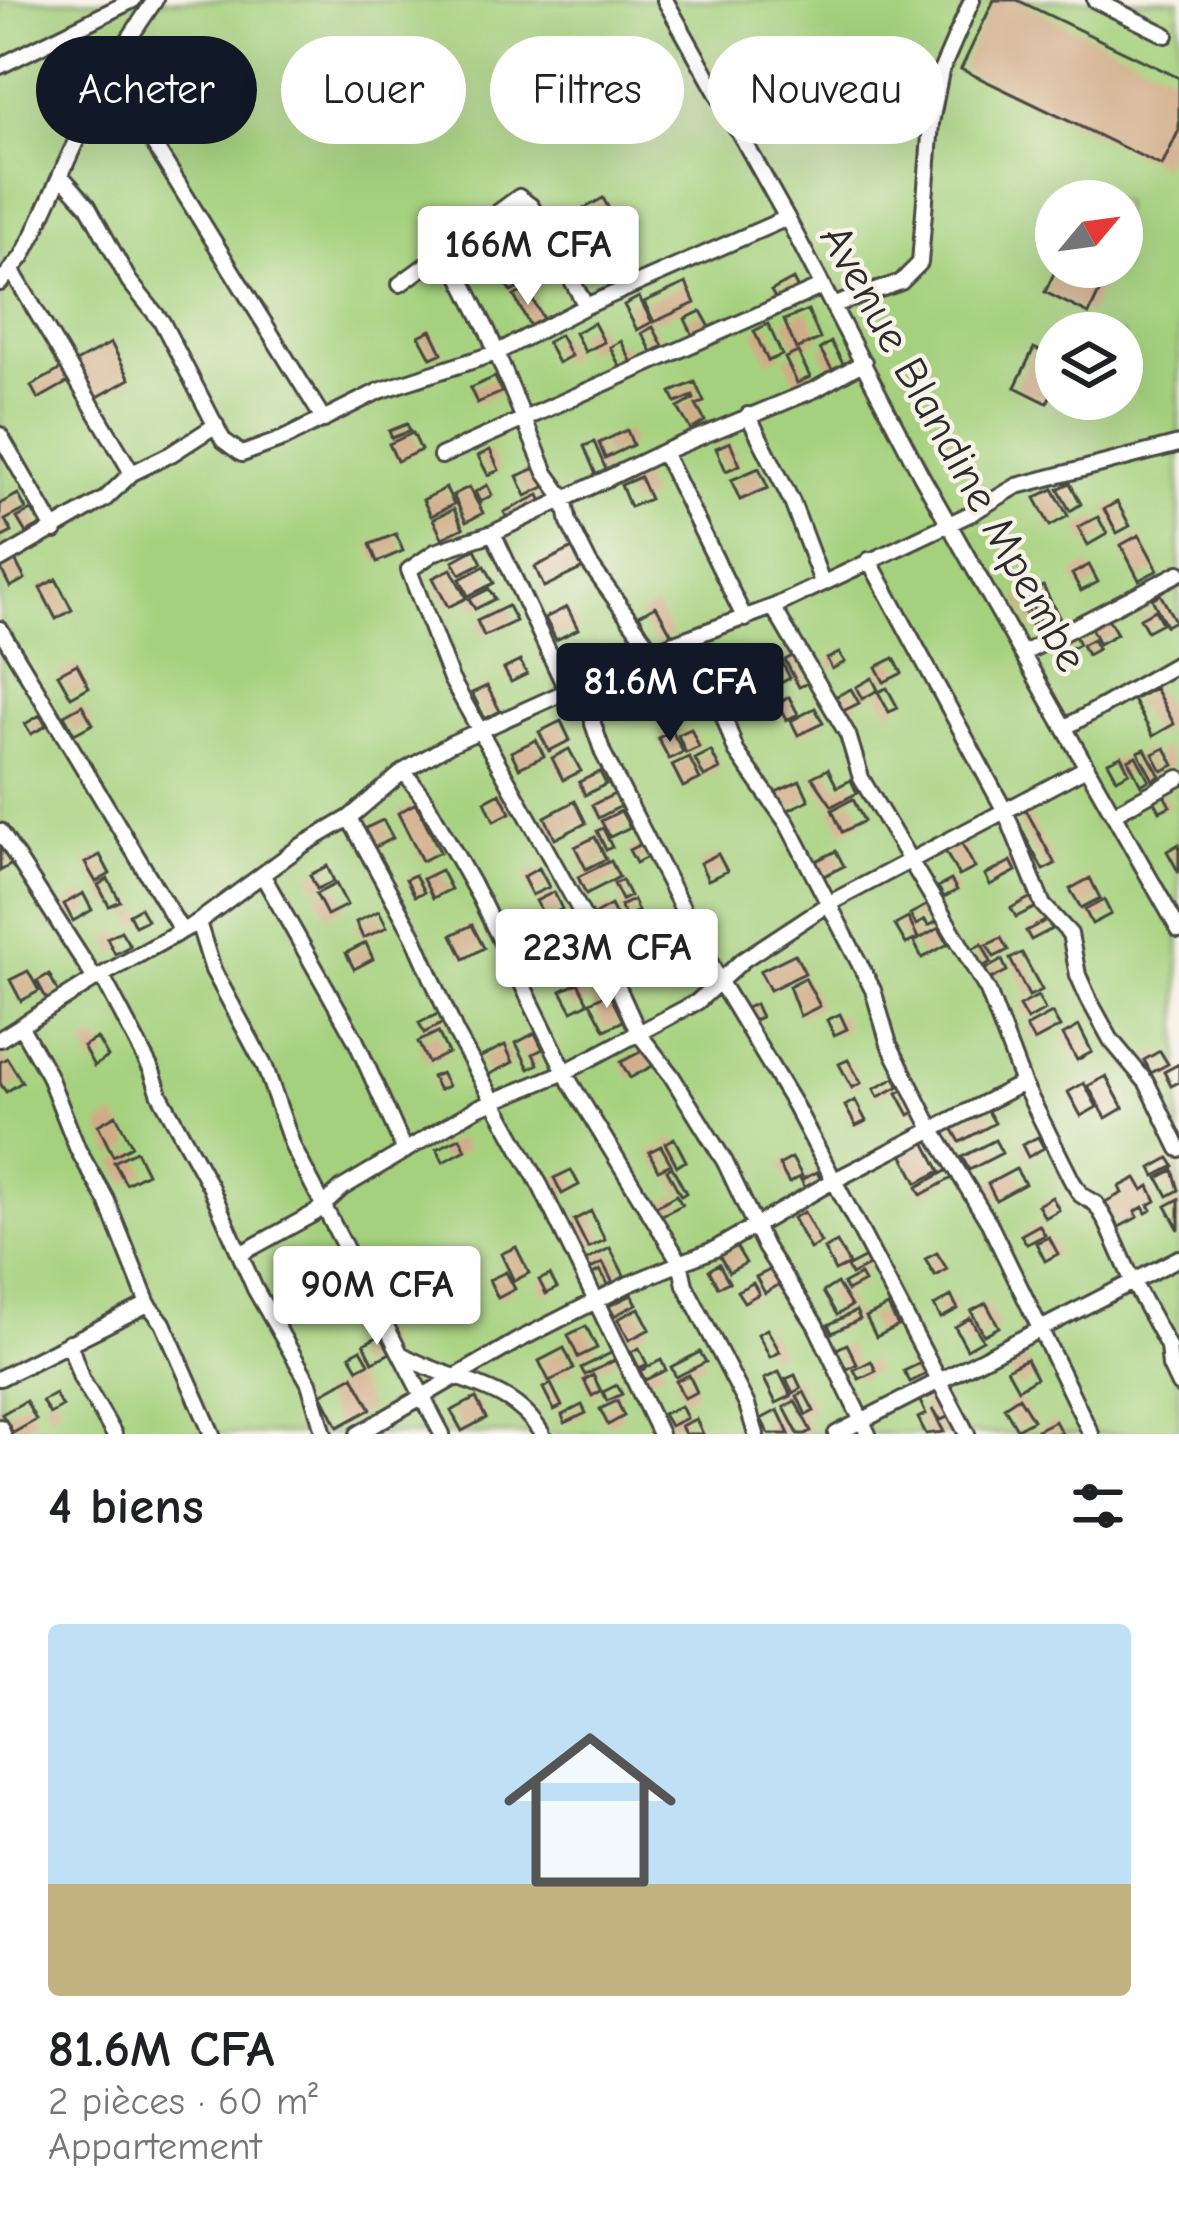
<!DOCTYPE html>
<html lang="fr">
<meta charset="utf-8">
<style>
body{margin:0;font-family:"Comic Neue",sans-serif;background:#f6f6f6;color:#202124;height:100vh;display:flex;flex-direction:column;font-size:45px;white-space:nowrap}
*{box-sizing:border-box;margin:0}
p{font-size:39px;color:#757577}
.icon{flex:none;width:66px;height:66px;fill:none;stroke:currentColor;stroke-width:2;stroke-linecap:round;stroke-linejoin:round}
.map{position:relative;height:1434px;overflow:hidden}
.sheet{display:flex;flex-direction:column;background:#fff;flex:1}
.sheet>*{flex:none}
.top-card{position:absolute;left:36px;top:36px;width:1107px;height:108px;display:flex;gap:24px}
.needle{width:78px;rotate:61deg}
.buttons{position:absolute;left:1035px;top:180px;display:grid;gap:24px}
.buttons a{display:grid;place-items:center;width:108px;height:108px;border-radius:50%;background:#fff;box-shadow:0 12px 48px #0002;font-size:60px}
.price{position:absolute;translate:-50% -102px;padding:0 27px;border-radius:12px;background:#fff;color:#222;font-size:39px;line-height:78px;filter:drop-shadow(0 3px 6px #0008)}
.price::after{content:'';position:absolute;left:50%;top:72px;width:36px;height:27px;margin-left:-18px;background:inherit;clip-path:polygon(0 0,100% 0,50% 100%)}
.price.selected{background:#111827;color:#fff}
ul{padding:0;list-style:none}
li{display:grid;align-content:center;gap:24px;height:636px;padding:0 48px}
li span{display:grid;place-items:center;height:372px;border-radius:12px;color:#555}
li>.icon{margin-inline-start:auto}
span .icon{width:216px;height:216px;fill:#fffc;stroke-width:1}
li b{font-size:51px}
h2{display:flex;justify-content:space-between;align-items:center;height:144px;padding:0 48px;font-size:51px}
.pill{padding:0 42px;border-radius:54px;background:#fff;box-shadow:0 12px 48px #0002;font-size:42px;line-height:108px}
.pill.selected{background:#111827;color:#fff}
.map>svg:first-child{display:block}
</style>
<div class="map">
<svg width="1179" height="1434" viewBox="0 0 1179 1434">
<rect width="100%" height="100%" fill="#f7f3e8"/>
<filter id="ink" filterUnits="userSpaceOnUse"><feTurbulence type="fractalNoise" baseFrequency=".00833" numOctaves="2"/><feDisplacementMap in="SourceGraphic" scale="24" xChannelSelector="R" yChannelSelector="G"/><feConvolveMatrix kernelMatrix="1 2 1 2 8 2 1 2 1" color-interpolation-filters="sRGB"/></filter>
<filter id="wash" filterUnits="userSpaceOnUse"><feTurbulence type="fractalNoise" baseFrequency=".004" numOctaves="4" result="noise"/><feDisplacementMap in="SourceGraphic" scale="48" xChannelSelector="R" yChannelSelector="G"/><feGaussianBlur stdDeviation="2.7" result="paint"/><feColorMatrix in="noise" values="0 0 0 0 0 0 0 0 0 0 0 0 0 0 0 0 0 1.4 0 .05"/><feComposite in="paint" operator="in"/></filter>
<g filter="url(#wash)">
<rect width="100%" height="100%" fill="#eae3c3"/>
<!-- grass -->
<path fill="#a5d17e" stroke="#687e54" stroke-width="3" fill-rule="evenodd" d="M0,0H1179V1434H0ZM1056,201H1122V267H1056ZM1056,333H1122V399H1056Z"/>
<g id="blocks">
<!-- building -->
<path fill="#d0ab87" d="M994,0H1017L1179,78V130L1162,166L961,69Z
M603,198L615,220L595,231L583,209Z
M522,222L538,252L517,264L501,234Z
M549,251L554,261L540,269L535,259Z
M511,266L522,286L511,292L499,272Z
M1057,267H1074L1104,282L1089,314L1045,292Z
M793,279L798,289L777,301L771,291Z
M686,283L695,303L654,322L644,302Z
M527,289L543,319L530,326L514,296Z
M639,297L652,322L637,330L624,305Z
M808,310L820,339L796,349L784,320Z
M701,311L712,331L695,340L685,319Z
M594,323L604,342L585,352L575,333Z
M768,324L782,355L768,361L754,331Z
M653,327L663,346L652,352L642,333Z
M431,330L442,353L431,358L419,336Z
M560,335L571,356L558,363L547,342Z
M621,341L632,363L621,369L610,347Z
M831,342L845,367L834,373L820,349Z
M111,343L130,379L94,399L74,363Z
M1034,348L1056,359V384L1047,403L1015,387Z
M798,352L810,377L797,383L785,358Z
M63,368L70,381L38,399L31,386Z
M495,377L502,392L477,403L470,388Z
M695,382L704,402L696,405L705,421L691,430L678,408L694,399L693,396L676,403L671,392Z
M407,424L410,431L392,438L389,431Z
M627,430L633,445L605,458L599,443Z
M413,433L421,450L397,461L389,444Z
M594,442L607,472L597,477L584,446Z
M730,442L740,465L726,471L716,448Z
M490,450L499,470L488,475L478,456Z
M538,467L546,486L526,496L517,476Z
M759,468L768,488L740,500L731,480Z
M640,477L650,499L630,507L621,485Z
M1070,483L1081,504L1070,511L1058,489Z
M487,485L492,495L480,502L475,492Z
M469,487L483,513L466,522L453,495Z
M446,488L454,504L431,516L423,500Z
M1053,489L1068,516L1050,526L1035,498Z
M18,494L26,509L5,520L12,532L0,538V504Z
M539,495L544,506L509,523L504,512Z
M1117,502L1130,526L1117,533L1104,509Z
M454,509L463,528L442,538L433,519Z
M32,510L41,525L26,533L17,518Z
M1098,517L1107,534L1088,545L1078,527Z
M396,534L403,551L377,562L370,544Z
M1139,535L1158,570L1139,580L1121,545Z
M573,548L583,568L544,587L535,567Z
M475,549L482,563L460,574L453,561Z
M15,560L25,579L10,587L0,567Z
M1089,565L1098,582L1081,591L1072,574Z
M485,566L494,583L468,596L460,579Z
M451,569L466,598L448,607L433,578Z
M56,579L72,610L56,619L40,588Z
M1043,586L1059,617L1042,626L1026,595Z
M489,589L495,599L475,609L469,599Z
M1160,594L1175,621L1166,626L1152,599Z
M1021,596L1039,631L1036,634L1017,598Z
M508,606L516,621L484,636L477,621Z
M656,606L672,635L655,644L639,615Z
M567,607L578,629L556,640L545,618Z
M1155,610L1162,623L1147,631L1140,618Z
M1106,615L1117,634L1099,644L1089,624Z
M1073,632L1079,644L1056,656L1050,644Z
M1093,639L1098,649L1087,655L1082,645Z
M839,653L845,662L832,669L827,659Z
M778,654L790,678L769,689L757,665Z
M794,655L808,683L799,687L785,660Z
M894,658L902,673L884,682L876,667Z
M520,661L527,674L511,682L504,669Z
M77,664L89,687L71,697L58,674Z
M872,678L878,690L862,699L856,687Z
M650,685L659,702L631,716L622,699Z
M487,686L500,711L485,719L472,693Z
M887,688L898,708L889,712L878,692Z
M1155,688L1174,724L1153,736L1133,700Z
M851,689L859,703L843,711L835,697Z
M789,697L798,714L786,720L777,703Z
M82,705L93,724L74,734L64,715Z
M815,708L823,723L798,735L791,721Z
M40,715L46,726L31,734L25,724Z
M561,721L570,740L549,751L539,732Z
M691,729L699,747L686,753L678,735Z
M672,731L683,752L669,759L658,738Z
M536,740L544,756L519,768L511,752Z
M1165,748L1174,765L1162,771L1153,754Z
M569,749L581,771L563,780L552,758Z
M1145,749L1160,776L1153,780L1138,752Z
M711,751L720,769L704,777L695,759Z
M1121,756L1129,772L1117,779L1108,762Z
M1136,756L1149,780L1141,785L1128,760Z
M689,757L700,779L683,787L672,765Z
M828,769L837,787L851,780L857,793L832,806L812,777Z
M600,772L606,784L585,795L579,782Z
M800,781L809,800L786,811L776,792Z
M500,793L510,813L494,821L485,801Z
M615,794L621,806L598,818L592,805Z
M1164,795L1170,806L1160,811L1154,800Z
M853,799L864,821L842,832L832,810Z
M575,801L586,823L555,839L545,817Z
M416,803L440,852L422,861L398,813Z
M1026,810L1055,864L1043,870L1014,816Z
M621,811L630,827L610,837L601,821Z
M383,820L393,838L373,848L364,829Z
M603,828L612,847L606,850L597,831Z
M595,837L606,859L586,869L575,847Z
M0,842L12,864L0,871Z
M961,842L975,868L959,876L945,851Z
M641,844L647,857L636,863L629,850Z
M1179,844V873L1167,851Z
M836,851L844,866L822,877L814,862Z
M718,854L727,871L708,880L700,863Z
M100,855L110,874L96,882L85,863Z
M611,861L619,877L586,894L578,877Z
M1011,861L1016,871L990,885L985,875Z
M327,866L334,881L317,889L310,875Z
M539,868L549,887L532,895L523,877Z
M441,870L451,889L433,898L423,879Z
M415,875L424,892L415,896L406,879Z
M1090,878L1100,898L1081,908L1070,889Z
M108,879L120,901L109,906L98,885Z
M622,880L630,896L622,900L614,884Z
M951,880L957,890L944,897L938,887Z
M336,884L347,905L327,915L316,894Z
M554,892L562,909L545,918L536,901Z
M83,893L92,910L73,921L64,904Z
M1035,895L1040,905L1016,917L1011,908Z
M633,900L638,911L626,917L620,906Z
M1104,900L1111,914L1092,924L1085,910Z
M929,904L938,921L928,926L925,920L916,925L910,914Z
M611,905L621,926L605,934L595,914Z
M140,908L147,920L135,926L129,914Z
M379,911L387,927L363,938L356,922Z
M908,918L918,938L906,944L895,925Z
M1047,920L1052,929L1031,940L1026,931Z
M641,922L646,931L611,949L606,939Z
M667,922L677,941L669,944L660,926Z
M570,924L577,938L570,942L575,951L565,956L553,933Z
M472,925L484,948L464,959L452,935Z
M657,926L667,947L661,950L651,929Z
M939,928L948,944L922,958L914,942Z
M121,931L130,946L115,954L107,938Z
M548,932L561,958L547,965L535,939Z
M1001,938L1008,950L994,957L987,945Z
M366,943L373,959L354,969L346,953Z
M982,944L991,962L982,967L972,949Z
M595,945L600,956L580,966L575,955Z
M657,952L664,965L639,977L633,964Z
M1022,953L1042,990L1029,996L1010,959Z
M795,954L805,973L770,990L760,971Z
M1002,960L1007,971L989,980L984,970Z
M28,971L39,991L21,1001L10,980Z
M49,974L61,997L49,1004L37,981Z
M805,978L820,1006L800,1016L789,986Z
M578,983L588,1003L572,1011L561,991Z
M609,993L623,1021L605,1030L590,1002Z
M1038,996L1045,1010L1027,1020L1019,1006Z
M755,1004L761,1017L750,1022L744,1009Z
M442,1012L447,1021L424,1033L419,1023Z
M1052,1013L1060,1027L1034,1041L1026,1027Z
M840,1014L847,1029L834,1035L827,1020Z
M1079,1026L1092,1052L1077,1060L1063,1035Z
M438,1032L448,1053L428,1063L418,1042Z
M535,1033L543,1049L533,1054L538,1064L529,1069L516,1043Z
M97,1038L108,1057L94,1066L83,1046Z
M505,1045L513,1062L488,1075L479,1058Z
M646,1049L654,1065L630,1078L621,1062Z
M1160,1051L1168,1064L1151,1073L1144,1060Z
M7,1058L22,1082L6,1092L0,1083V1062Z
M848,1060L861,1083L852,1088L839,1064Z
M1179,1064V1082L1171,1086L1164,1072Z
M441,1073L448,1086L439,1090L432,1077Z
M1106,1076L1123,1108L1106,1118L1088,1086Z
M895,1078L899,1086L878,1097L874,1089Z
M1084,1083L1097,1107L1081,1116L1068,1092Z
M905,1089L916,1111L909,1115L897,1093Z
M855,1100L866,1121L856,1126L845,1106Z
M986,1108L995,1123L960,1142L951,1126Z
M116,1115L132,1146L113,1156L98,1125Z
M1038,1137L1044,1148L1028,1157L1022,1145Z
M460,1138L466,1150L443,1162L437,1149Z
M674,1138L686,1161L677,1166L665,1143Z
M995,1140L1002,1153L969,1170L962,1157Z
M925,1142L940,1171L917,1183L902,1154Z
M661,1146L671,1164L658,1170L649,1152Z
M136,1151L147,1173L126,1184L114,1162Z
M792,1158L802,1176L789,1183L779,1165Z
M1169,1158L1174,1166L1155,1176L1151,1168Z
M672,1167L686,1193L681,1196L667,1170Z
M1016,1169L1025,1184L996,1200L988,1184Z
M571,1170L579,1185L562,1194L554,1178Z
M948,1170L952,1178L921,1195L917,1187Z
M1173,1170L1179,1190L1168,1196L1158,1178Z
M817,1172L821,1180L805,1188L801,1180Z
M1136,1178L1143,1190L1149,1186L1156,1201L1149,1205L1152,1210L1146,1213L1143,1207L1135,1212L1138,1217L1119,1227L1105,1202L1122,1193L1119,1187Z
M676,1195L682,1205L658,1217L653,1208Z
M1052,1197L1059,1210L1045,1218L1038,1205Z
M1179,1199V1230L1166,1206Z
M591,1211L605,1240L588,1248L574,1220Z
M804,1212L821,1243L810,1249L793,1218Z
M1039,1225L1045,1235L1027,1244L1021,1235Z
M1049,1237L1058,1254L1045,1261L1036,1243Z
M837,1242L849,1264L835,1271L824,1249Z
M736,1246L746,1263L729,1272L719,1255Z
M516,1247L529,1273L514,1281L501,1254Z
M610,1248L625,1277L613,1283L603,1263L586,1271L581,1263Z
M937,1253L947,1269L935,1276L925,1259Z
M866,1257L870,1265L851,1275L847,1267Z
M719,1264L729,1282L718,1287L709,1270Z
M772,1269L780,1284L765,1293L756,1277Z
M600,1270L609,1286L599,1291L591,1275Z
M506,1272L515,1289L498,1298L489,1280Z
M550,1275L557,1288L546,1294L539,1280Z
M860,1275L864,1282L847,1291L843,1284Z
M753,1283L759,1294L744,1302L737,1291Z
M837,1283L851,1306L837,1315L823,1292Z
M632,1295L637,1304L614,1316L609,1306Z
M951,1296L958,1309L941,1318L934,1306Z
M986,1303L999,1327L984,1335L971,1311Z
M888,1306L898,1326L876,1337L866,1317Z
M639,1308L650,1329L629,1340L618,1319Z
M856,1311L860,1319L832,1333L828,1325Z
M970,1318L983,1340L967,1349L955,1327Z
M586,1326L597,1348L578,1357L568,1335Z
M767,1329L780,1352L770,1357L758,1334Z
M381,1335L390,1353L373,1362L364,1344Z
M847,1344L857,1364L845,1370L835,1350Z
M564,1348L574,1369L549,1381L539,1361Z
M639,1348L647,1364L639,1368L631,1352Z
M361,1349L369,1363L358,1369L350,1355Z
M613,1352L617,1359L585,1375L581,1368Z
M700,1352L706,1362L676,1377L671,1367Z
M1026,1359L1036,1378L1018,1389L1007,1369Z
M661,1360L666,1370L645,1380L640,1371Z
M871,1361L876,1371L859,1379L854,1370Z
M921,1363L926,1374L910,1382L904,1371Z
M779,1372L791,1396L776,1403L764,1379Z
M593,1375L601,1391L592,1396L584,1380Z
M689,1375L697,1392L684,1398L676,1381Z
M795,1375L801,1388L793,1393L786,1379Z
M353,1376L371,1409L338,1427L321,1394Z
M551,1384L562,1406L554,1410L543,1388Z
M617,1385L622,1394L607,1401L603,1392Z
M804,1392L814,1411L806,1415L797,1396Z
M939,1392L951,1415L941,1420L932,1409L944,1432L926,1434L918,1418L926,1414L920,1401Z
M55,1394L62,1407L50,1414L42,1401Z
M1019,1397L1033,1420L1017,1429L1004,1407Z
M476,1398L486,1418L462,1431L451,1411Z
M26,1401L36,1420L13,1433L2,1414Z
M617,1401L624,1416L608,1425L600,1409Z
M795,1401L811,1431L805,1434H798L784,1407Z
M582,1405L586,1413L565,1423L562,1415Z
M681,1406L687,1418L670,1426L663,1414Z
M778,1410L789,1434H769L761,1419Z
M696,1419L703,1434H685L681,1426Z
M1055,1421L1062,1434H1039L1037,1430Z"/>
</g>
</g>
<g filter="url(#ink)">
<use href="#blocks" fill-opacity="0" stroke="#484742" stroke-width="3"/>
<g fill="none" stroke-linecap="round" stroke-linejoin="round">
<defs>
<path id="minor" d="M665,0L787,218L921,475L1179,930
M1095,0L1166,35
M0,66L133,0
M108,70L324,420
M62,177L88,206L129,281L162,322L223,440L242,454L283,439L379,391L496,353L586,306L787,218
M447,250L488,332L546,473L564,498L569,523L589,563L654,653
M12,271L132,473
M0,283L22,257L35,232L108,70L155,0
M400,284L519,197L531,206L586,306
M834,305L901,282L920,263L931,123L941,71L972,0
M864,362L816,389L663,452L493,533L435,552L409,570L451,679L595,937L639,1034L671,1075L725,1162L765,1247L815,1324L868,1434
M748,415L792,502L822,582
M0,435L55,531
M663,452L745,619
M441,456L823,286
M493,533L566,689
M0,560L105,499L132,473L171,454L216,425
M869,560L1006,813L1043,905L1070,934L1078,975L1089,1000L1111,1040L1147,1083L1179,1149
M773,607L848,735L861,778L988,991L1023,1083
M0,629L181,930
M684,640L720,706L736,751L787,823L873,990L889,1044L932,1129L989,1223L1091,1434
M1024,653L1179,573
M591,678L593,724L603,753L720,982L795,1106L967,1434
M1066,727L1179,663
M404,771L425,800L479,896L571,1084L680,1262L685,1285L747,1405L756,1434
M1113,814L1179,778
M349,818L413,935L456,1033L541,1187L660,1434
M0,831L95,979
M263,876L355,1039L405,1151
M198,922L213,970L265,1067L293,1147L442,1434
M102,976L152,1071L160,1095L210,1186L255,1289L309,1383L324,1434
M21,1027L48,1074L78,1150L107,1201L148,1304L163,1323L212,1434
M0,1039L95,979L198,922L301,846L349,818L404,771L450,744L669,645L773,607L970,514L1017,486L1179,444
M240,1254L315,1213L342,1188L477,1108L565,1072L697,1002L743,960L828,904L1086,768
M69,1342L81,1378L114,1434
M401,1354C449,1383 511,1381 542,1434
M0,1378L148,1304
M0,1427L3,1434
M358,1434L517,1341L629,1284L715,1249L833,1181L1023,1083L1072,1181L1081,1195L1096,1204L1106,1221L1133,1282L1168,1346L1170,1366L1179,1385
M836,1434L1179,1258"/>
</defs>
<!-- minor casing -->
<use href="#minor" stroke="#484742" stroke-width="20"/>
<!-- minor -->
<use href="#minor" stroke="#fff" stroke-width="14"/>
</g>
</g>
<g text-anchor="middle" dominant-baseline="central" stroke-width="9" stroke-linejoin="round" paint-order="stroke">
<!-- street labels -->
<g font-size="45" fill="#2b2b2b" stroke="#f7f3e8">
<text transform="translate(954 448) rotate(61)">Avenue Blandine Mpembe</text>
</g>
</g>
</svg>
<div class="buttons">
<a><svg class="needle" viewBox="-14 -14 28 28"><path d="M0-13l5 13h-10z" fill="#e53935"/><path d="M0 13l5-13h-10z" fill="#757577"/></svg></a>
<a><svg class="icon" aria-label="layers" viewBox="0 0 24 24"><path d="M12 4l9 5-9 5-9-5zM3 14l9 5 9-5"/></svg></a>
</div>
<b class="price" style="left:528px;top:308px">166M CFA</b>
<b class="price selected" style="left:670px;top:745px">81.6M CFA</b>
<b class="price" style="left:607px;top:1011px">223M CFA</b>
<b class="price" style="left:377px;top:1348px">90M CFA</b>
<div class="top-card">
<a class="pill selected">Acheter</a>
<a class="pill">Louer</a>
<a class="pill">Filtres</a>
<a class="pill">Nouveau</a>
</div>
</div>
<section class="sheet">
<h2>4 biens<svg class="icon" aria-label="filters" viewBox="0 0 24 24"><path d="M4 7h16M4 17h16"/><circle cx="9" cy="7" r="2"/><circle cx="15" cy="17" r="2"/></svg></h2>
<ul>
<li><span style="background:linear-gradient(#bfe0f5 70%,#c2b280 0)"><svg class="icon" aria-label="home" viewBox="0 0 24 24"><path d="M3 11l9-7 9 7M6 9v11h12V9"/></svg></span><div><b>81.6M CFA</b><p>2 pièces · 60 m²</p><p>Appartement</p></div></li>
</ul>
</section>
